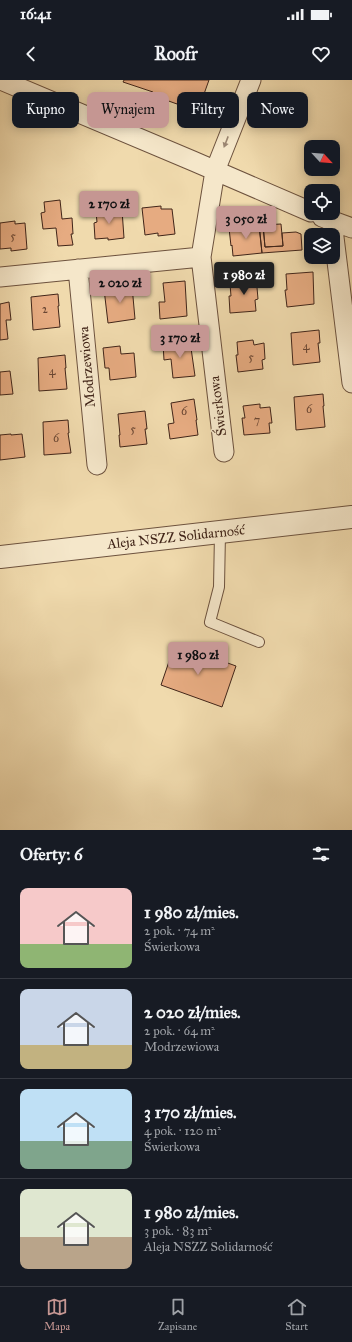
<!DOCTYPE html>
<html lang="pl">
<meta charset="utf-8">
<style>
body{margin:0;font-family:"IM FELL Great Primer",serif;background:#20242c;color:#f1f3f6;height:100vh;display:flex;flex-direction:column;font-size:15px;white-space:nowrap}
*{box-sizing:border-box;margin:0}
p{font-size:13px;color:#9ea1a6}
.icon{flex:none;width:22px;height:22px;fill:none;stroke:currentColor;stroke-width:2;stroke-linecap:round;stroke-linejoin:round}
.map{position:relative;height:750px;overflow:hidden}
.drawer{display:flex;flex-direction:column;background:#171b24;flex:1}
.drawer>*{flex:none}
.top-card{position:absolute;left:12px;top:12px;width:328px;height:36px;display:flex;gap:8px}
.needle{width:26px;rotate:116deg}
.tools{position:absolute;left:304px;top:60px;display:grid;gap:8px}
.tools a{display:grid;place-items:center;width:36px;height:36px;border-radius:8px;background:#171b24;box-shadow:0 2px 10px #0003;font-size:20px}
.price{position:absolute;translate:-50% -34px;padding:0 9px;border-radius:4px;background:#c59692;color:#111;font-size:13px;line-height:26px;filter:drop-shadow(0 1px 2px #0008)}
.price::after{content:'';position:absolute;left:50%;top:24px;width:12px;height:9px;margin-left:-6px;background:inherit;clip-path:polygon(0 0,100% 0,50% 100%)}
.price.on{background:#222;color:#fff}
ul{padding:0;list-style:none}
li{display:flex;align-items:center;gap:12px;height:100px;padding:0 20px}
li+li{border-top:1px solid #363941}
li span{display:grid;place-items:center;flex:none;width:112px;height:80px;border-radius:8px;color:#555}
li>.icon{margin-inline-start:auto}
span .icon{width:48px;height:48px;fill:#fffc;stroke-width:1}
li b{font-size:17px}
h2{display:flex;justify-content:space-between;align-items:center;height:48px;padding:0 20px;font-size:17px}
.chip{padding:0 14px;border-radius:8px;background:#171b24;box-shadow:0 2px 10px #0003;font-size:14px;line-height:36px}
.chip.on{background:#c59692;color:#111}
.status{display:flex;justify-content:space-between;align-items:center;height:28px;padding:0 20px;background:#171b24;direction:ltr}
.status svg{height:11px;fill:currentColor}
header{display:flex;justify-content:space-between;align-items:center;height:52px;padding:0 20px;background:#171b24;font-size:18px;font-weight:800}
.menu{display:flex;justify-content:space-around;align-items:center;height:56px;border-top:1px solid #363941;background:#171b24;font-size:11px;color:#9ea1a6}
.menu a{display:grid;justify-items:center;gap:2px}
.menu .on{color:#c59692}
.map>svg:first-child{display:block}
</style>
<div class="status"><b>16:41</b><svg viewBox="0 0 49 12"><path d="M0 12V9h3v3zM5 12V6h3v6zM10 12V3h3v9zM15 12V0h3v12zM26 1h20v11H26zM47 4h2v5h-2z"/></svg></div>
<header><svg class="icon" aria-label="back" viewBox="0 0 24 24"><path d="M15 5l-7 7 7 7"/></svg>Roofr<svg class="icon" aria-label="heart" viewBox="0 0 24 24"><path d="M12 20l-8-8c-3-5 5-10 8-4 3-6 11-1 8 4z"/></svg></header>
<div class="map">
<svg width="352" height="750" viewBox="0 0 352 750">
<rect width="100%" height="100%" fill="#f0daad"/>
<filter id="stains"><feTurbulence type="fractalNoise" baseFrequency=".005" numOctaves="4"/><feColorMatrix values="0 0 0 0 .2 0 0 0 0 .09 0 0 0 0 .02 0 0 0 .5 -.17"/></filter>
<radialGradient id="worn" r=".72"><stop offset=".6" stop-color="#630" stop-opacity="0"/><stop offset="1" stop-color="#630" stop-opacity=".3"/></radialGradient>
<!-- building -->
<path fill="#e6ab81" stroke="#412519" d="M124,0H209L199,28L178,21L177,24L152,15L153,12L123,2Z
M60,120L62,139L72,138L73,154H71L73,165L58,166L56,148L43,149L41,133L45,132L44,122Z
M161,126V129H172L175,154L158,156V153L145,155L142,128Z
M122,130L124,158L108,160V158L95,159L94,143L97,142L96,132Z
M15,141V144L25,143L27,169L11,171V168L0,169V143Z
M259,143L262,173L233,176L232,165L231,166L229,148L241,147V145Z
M281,144L283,166L265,167L263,145Z
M263,145L265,167L283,166L282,153L296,152L301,154L302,170L262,173L259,146Z
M313,192L314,224L287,227L285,210H287L286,194Z
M256,196L258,219L255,220L256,231L230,233L229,216H231L230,204L245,202L244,198Z
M185,201L187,236L160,239L159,222H165L163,203Z
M132,206L135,239L108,243L104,209Z
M58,214L59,226H58L60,247L33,250L31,217Z
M9,222L11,240H6L8,259L0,260V224Z
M319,250L320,263H318L320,282L293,285L291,253Z
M253,260L254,265L264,263L265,279L262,280L263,289L238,292L236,275H238L237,262Z
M190,261L195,296L173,298L171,279L164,280L163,264Z
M120,266L121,274L134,273L136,297L110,300L109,288H105L103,268Z
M65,275L66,288H65L67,309L39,311L38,278Z
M10,291L13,314L0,315V292Z
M323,314L324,326H323L325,347L296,350L294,317Z
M194,319L197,340H196L198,355L170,359L168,344L174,343L171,323Z
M260,324V328L270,327L272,343H269L270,353L244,355L242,338H245L243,326Z
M145,331L147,349H145L147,364L120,367L119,355H120L118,334Z
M68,340L69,353H68L71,373L44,375L43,342Z
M11,354V355L22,354L25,377L0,380V355Z
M175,564L236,586L222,627L161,605Z"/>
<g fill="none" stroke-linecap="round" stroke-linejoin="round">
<defs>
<path id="service" d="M220,453L219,507L210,542L259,562"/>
<path id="minor" d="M1,0L193,81L311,132
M322,137L352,148
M332,141L352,303
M78,189L97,385
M0,197L201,177
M224,372L201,177L215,91L251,0"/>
<path id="tertiary" d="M0,477L352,437"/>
</defs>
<!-- service casing -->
<use href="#service" stroke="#6d523e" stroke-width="12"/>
<!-- minor casing -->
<use href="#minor" stroke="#6d523e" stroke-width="21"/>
<!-- tertiary casing -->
<use href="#tertiary" stroke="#6d523e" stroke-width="24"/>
<!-- service -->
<use href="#service" stroke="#f5e7ca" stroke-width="10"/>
<!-- minor -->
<use href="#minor" stroke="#f5e7ca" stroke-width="19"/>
<!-- tertiary -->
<use href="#tertiary" stroke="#f5e7ca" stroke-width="22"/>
</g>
<!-- one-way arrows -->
<defs><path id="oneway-solid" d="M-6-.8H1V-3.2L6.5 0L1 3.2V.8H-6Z"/></defs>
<use fill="#9b8672" href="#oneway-solid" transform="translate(226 62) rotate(111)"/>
<g text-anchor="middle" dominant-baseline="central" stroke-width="3" stroke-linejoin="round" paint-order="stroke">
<!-- number labels -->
<g font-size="12" fill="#6a4633">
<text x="13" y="156">5</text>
<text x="45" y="229">2</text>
<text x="306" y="266">4</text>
<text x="251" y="277">5</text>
<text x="52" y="291">4</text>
<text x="309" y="329">6</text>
<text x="184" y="331">6</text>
<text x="257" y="340">7</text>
<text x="133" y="349">5</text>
<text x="56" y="358">6</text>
</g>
<!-- street labels -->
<g font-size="14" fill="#412519" stroke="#f5e7ca">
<text transform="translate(87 287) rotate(-95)">Modrzewiowa</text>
<text transform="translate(218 326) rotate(-97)">Świerkowa</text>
<text transform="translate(176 457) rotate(-6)">Aleja NSZZ Solidarność</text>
</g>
</g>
<rect width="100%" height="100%" filter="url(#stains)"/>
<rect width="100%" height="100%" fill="url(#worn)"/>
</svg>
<div class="tools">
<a><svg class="needle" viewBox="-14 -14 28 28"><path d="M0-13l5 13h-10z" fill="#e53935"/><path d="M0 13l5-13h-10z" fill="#9ea1a6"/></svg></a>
<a><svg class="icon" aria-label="locate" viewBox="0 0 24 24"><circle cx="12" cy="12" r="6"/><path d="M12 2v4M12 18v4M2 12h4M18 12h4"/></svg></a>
<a><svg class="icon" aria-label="layers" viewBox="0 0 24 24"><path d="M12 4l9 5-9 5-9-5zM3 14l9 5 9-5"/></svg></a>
</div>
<b class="price" style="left:109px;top:145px">2 170 zł</b>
<b class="price" style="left:246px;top:160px">3 050 zł</b>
<b class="price on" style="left:244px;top:216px">1 980 zł</b>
<b class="price" style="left:120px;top:224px">2 020 zł</b>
<b class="price" style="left:180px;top:279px">3 170 zł</b>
<b class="price" style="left:198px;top:596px">1 980 zł</b>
<div class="top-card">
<a class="chip">Kupno</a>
<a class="chip on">Wynajem</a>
<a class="chip">Filtry</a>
<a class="chip">Nowe</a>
</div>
</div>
<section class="drawer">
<h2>Oferty: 6<svg class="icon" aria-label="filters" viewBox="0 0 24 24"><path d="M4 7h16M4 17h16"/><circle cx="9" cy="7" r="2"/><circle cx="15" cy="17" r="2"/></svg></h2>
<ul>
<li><span style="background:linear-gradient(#f6c9c9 70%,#8fb573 0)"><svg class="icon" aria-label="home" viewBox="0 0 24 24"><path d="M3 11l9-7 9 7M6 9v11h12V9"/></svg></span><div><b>1 980 zł/mies.</b><p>2 pok. · 74 m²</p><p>Świerkowa</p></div></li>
<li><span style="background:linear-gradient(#c9d6e8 70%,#c2b280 0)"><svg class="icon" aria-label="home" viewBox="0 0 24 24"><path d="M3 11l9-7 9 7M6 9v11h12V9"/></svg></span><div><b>2 020 zł/mies.</b><p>2 pok. · 64 m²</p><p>Modrzewiowa</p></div></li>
<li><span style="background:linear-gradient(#bfe0f5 65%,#7fa58c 0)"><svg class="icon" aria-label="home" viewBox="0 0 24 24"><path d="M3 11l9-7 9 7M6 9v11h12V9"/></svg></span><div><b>3 170 zł/mies.</b><p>4 pok. · 120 m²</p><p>Świerkowa</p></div></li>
<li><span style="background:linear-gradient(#dfe7d0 60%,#b9a48a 0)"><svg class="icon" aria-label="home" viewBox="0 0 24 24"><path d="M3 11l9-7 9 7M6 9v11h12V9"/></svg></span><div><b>1 980 zł/mies.</b><p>3 pok. · 83 m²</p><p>Aleja NSZZ Solidarność</p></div></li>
</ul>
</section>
<nav class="menu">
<a class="on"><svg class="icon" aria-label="map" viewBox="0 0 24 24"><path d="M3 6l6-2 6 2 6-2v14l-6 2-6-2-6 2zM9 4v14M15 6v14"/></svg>Mapa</a>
<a><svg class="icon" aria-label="saved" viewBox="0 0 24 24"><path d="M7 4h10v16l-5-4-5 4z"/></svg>Zapisane</a>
<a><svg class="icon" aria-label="home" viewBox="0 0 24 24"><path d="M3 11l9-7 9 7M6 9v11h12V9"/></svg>Start</a>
</nav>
